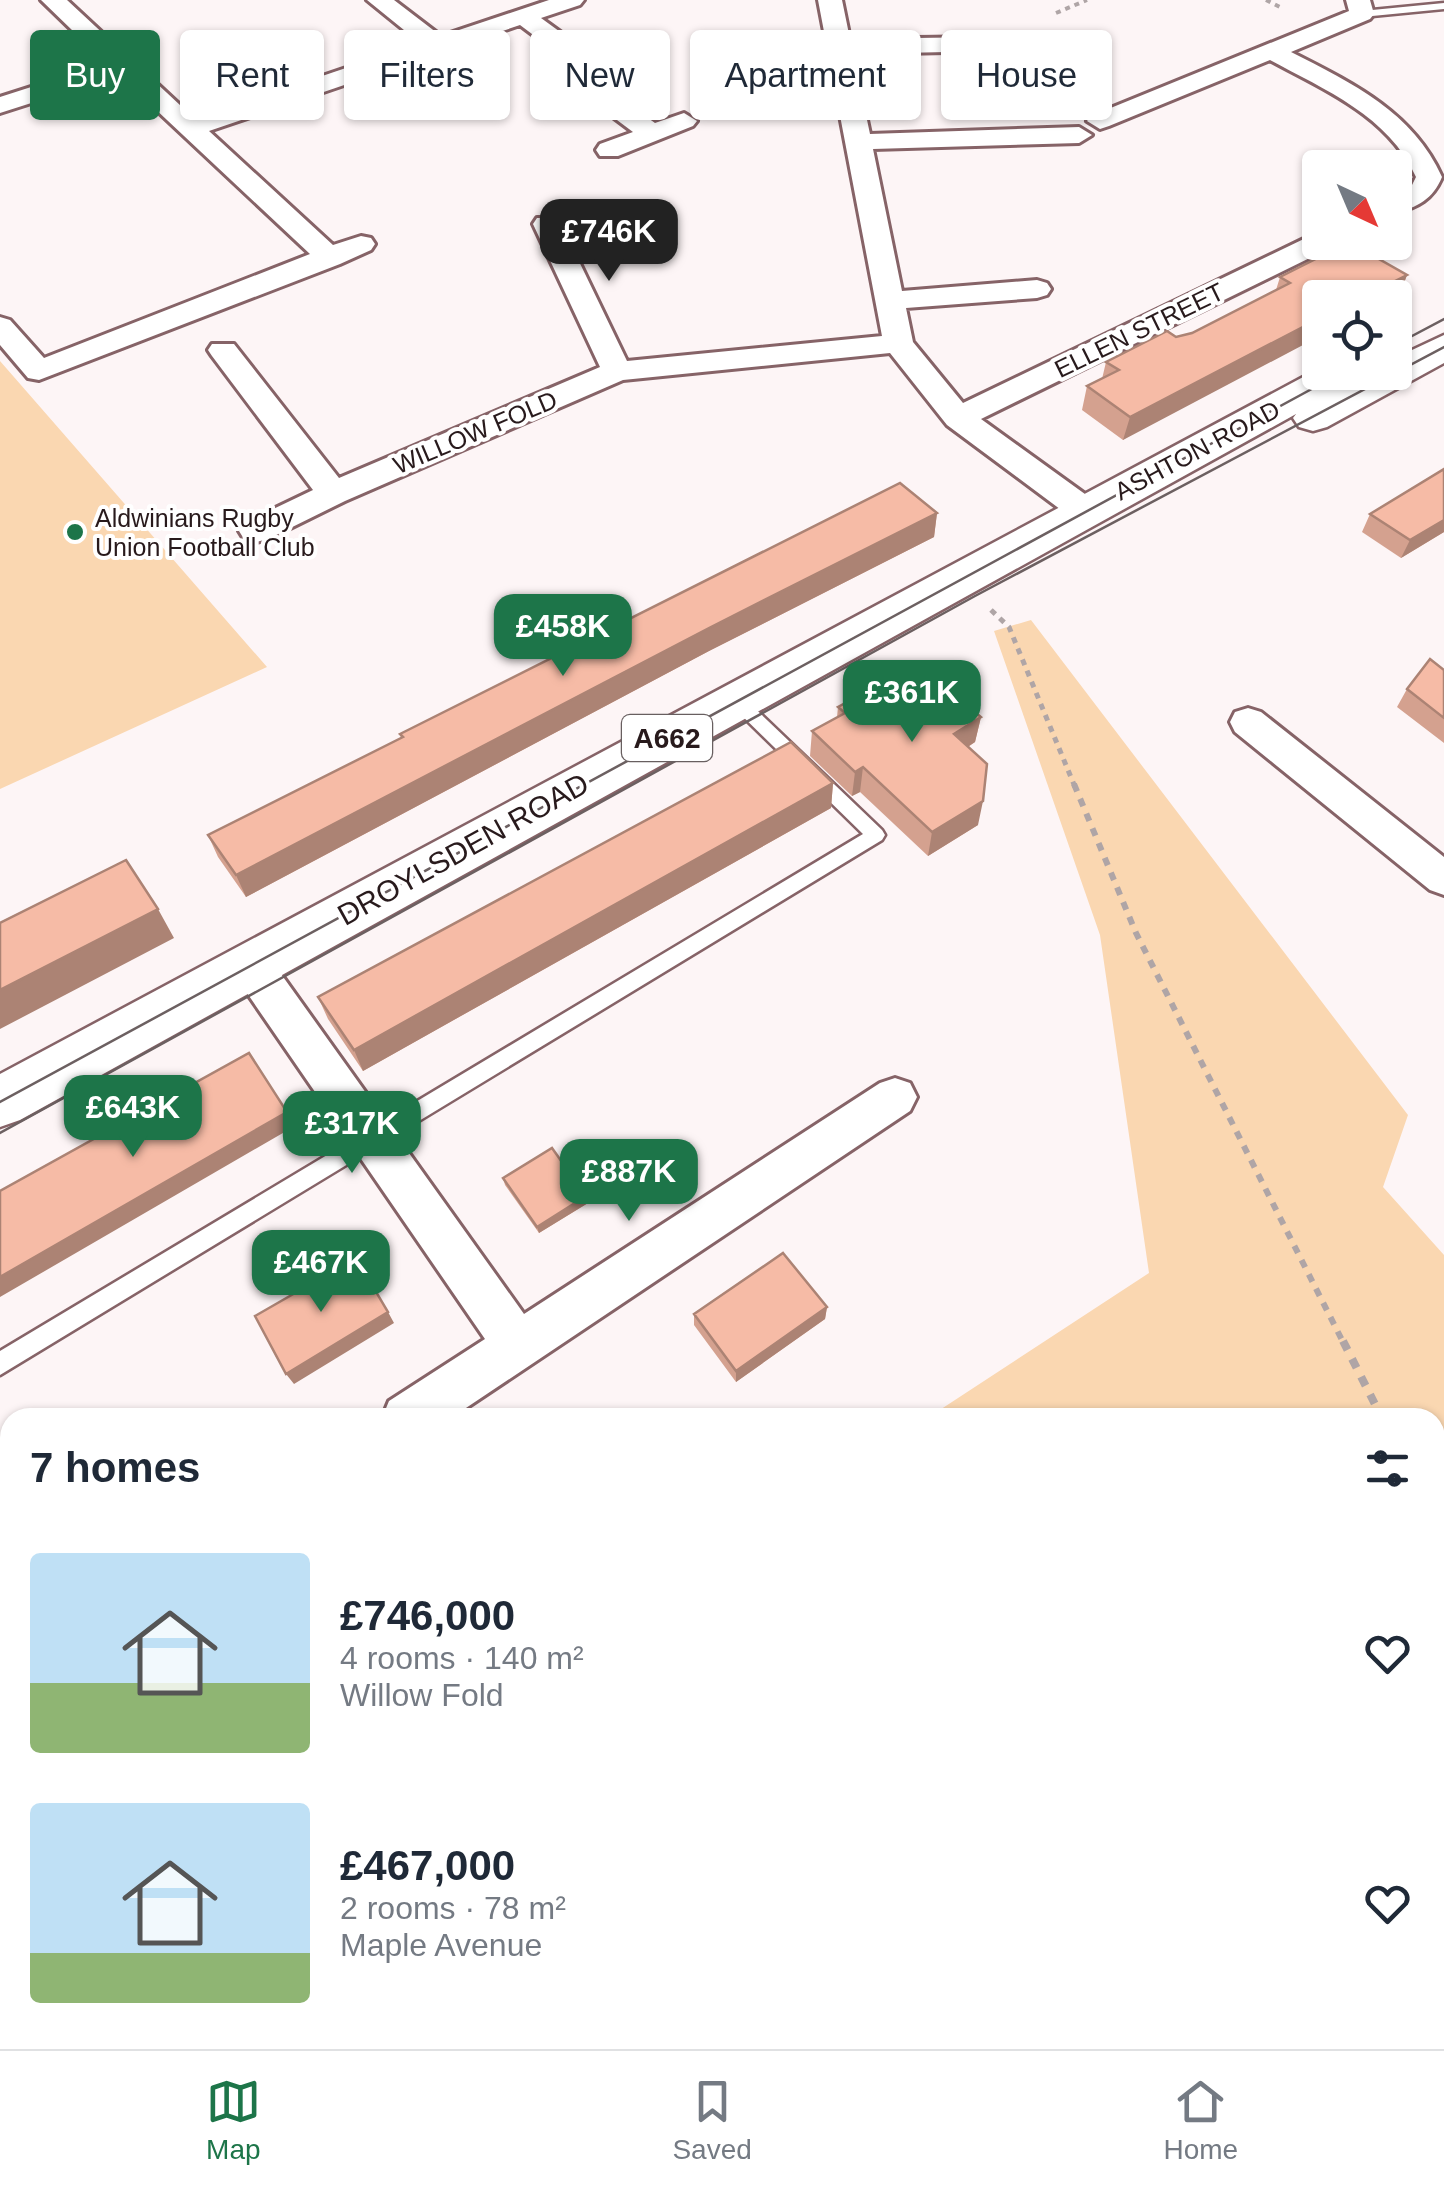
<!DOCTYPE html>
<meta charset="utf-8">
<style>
body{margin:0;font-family:Arial,sans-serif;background:#f2f2f3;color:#1f2937;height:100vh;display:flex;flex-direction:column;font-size:38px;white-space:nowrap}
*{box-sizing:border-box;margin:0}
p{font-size:32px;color:#747a83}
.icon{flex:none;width:55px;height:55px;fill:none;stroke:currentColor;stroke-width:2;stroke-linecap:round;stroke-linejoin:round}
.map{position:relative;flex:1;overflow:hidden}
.drawer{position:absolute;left:0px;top:1408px;width:1445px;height:642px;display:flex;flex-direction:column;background:#fff;border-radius:30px 30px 0 0;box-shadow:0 2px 8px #0004}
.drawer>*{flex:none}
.top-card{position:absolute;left:30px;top:30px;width:1385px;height:90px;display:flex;gap:20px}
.needle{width:65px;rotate:136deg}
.fabs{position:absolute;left:1302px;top:150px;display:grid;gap:20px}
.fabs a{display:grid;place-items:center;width:110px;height:110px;border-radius:10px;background:#fff;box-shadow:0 2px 8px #0004;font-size:50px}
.price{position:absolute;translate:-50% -85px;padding:0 22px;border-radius:20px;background:#1d7549;color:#fff;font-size:32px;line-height:65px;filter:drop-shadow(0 2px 5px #0008)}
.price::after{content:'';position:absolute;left:50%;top:60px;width:30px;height:22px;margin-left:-15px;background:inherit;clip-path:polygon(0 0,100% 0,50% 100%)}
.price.on{background:#222;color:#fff}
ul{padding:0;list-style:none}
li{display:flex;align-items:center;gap:30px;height:250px;padding:0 30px}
li span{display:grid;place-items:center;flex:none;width:280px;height:200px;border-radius:10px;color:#555}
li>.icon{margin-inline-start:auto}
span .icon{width:120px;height:120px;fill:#fffc;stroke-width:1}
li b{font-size:42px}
h2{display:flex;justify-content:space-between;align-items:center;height:120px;padding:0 30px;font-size:42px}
.pill{padding:0 35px;border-radius:10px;background:#fff;box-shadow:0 2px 8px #0004;font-size:35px;line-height:90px}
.pill.on{background:#1d7549;color:#fff}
.dock{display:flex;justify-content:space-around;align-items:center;height:140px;border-top:2px solid #e0e1e3;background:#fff;font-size:28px;color:#747a83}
.dock a{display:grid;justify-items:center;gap:5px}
.dock .on{color:#1d7549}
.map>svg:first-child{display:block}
</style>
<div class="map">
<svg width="1444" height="2049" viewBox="0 0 1444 2049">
<rect width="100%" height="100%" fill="#fdf5f6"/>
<!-- green -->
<path fill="#fad7b1" d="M0,361L267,667L0,789Z
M1031,620L1408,1115L1383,1187L1444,1255V2049H925V2040H1435V1418L929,1417L1149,1273L1100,935L994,631Z"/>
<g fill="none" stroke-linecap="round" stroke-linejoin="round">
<defs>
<path id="service" d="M1444,3V9L1362,17L1356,14L1362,11Z
M1395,240L1402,246L1400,249H1390L1383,242Z
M736,694L742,696L882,830L885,835L882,840L0,1375V1351L863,834L730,704L727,700Z"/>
<path id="minor" d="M41,0H67L195,119L420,43L367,0H394L441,36L549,0H584L580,5L541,18L574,42L603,86L655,123L684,113L697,121L693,126L618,156H600L596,150L600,144L633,132L585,96L556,52L520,25L209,131L333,245L361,236L371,238L375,244L371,250L340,264L39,380L28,378L0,345V317L10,320L44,358L310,254L119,75L0,113V97L106,63Z
M818,0H842L850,39L1044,36L1056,43L1044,50L853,54L870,134L1079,127L1092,135L1079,143L873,149L902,291L1037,280L1047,283L1051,289L1047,295L1037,298L906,308L913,342L963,403L1310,236L1320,234V242H1334L1330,248L981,419L1096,502L1101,510L1096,518L1084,521L1072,518L947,425L890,353L623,380L345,501L268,539L256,542L244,539L239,531L244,523L313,490L212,356L208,350L212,344H234L339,478L600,367L533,224L537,218H557L561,224L627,361L882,336Z
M1346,0H1370L1374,14L1370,19L1291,52C1352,83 1413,112 1442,177C1433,199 1418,207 1395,213V195L1411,187L1416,177C1389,116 1325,90 1270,60L1109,126L1100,129L1087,121L1091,116L1349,11Z
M1248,708L1261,712L1444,857V895L1430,890L1235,732L1230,722L1235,712Z
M251,948L266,953L524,1314L880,1083L895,1078L910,1083L917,1097L910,1111L451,1418H382L389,1401L485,1339L236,977L230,965L236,953Z
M10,1663V1720L0,1724V1667Z
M0,1936L10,1940V2040H61L65,2049H3L0,2039L8,2020L0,2017Z"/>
<path id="primary" d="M1444,335V363L1327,427L1313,431L1299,427L1293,418L1296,414L20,1120L0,1127V1074L1320,368V372H1362L1360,376L1367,372H1395V358Z"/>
</defs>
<!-- service casing -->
<use href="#service" stroke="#866367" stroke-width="5"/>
<!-- minor casing -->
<use href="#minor" stroke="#866367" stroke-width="6"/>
<!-- primary casing -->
<use href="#primary" stroke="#866367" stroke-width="5"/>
<!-- path-far3 -->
<path stroke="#afa5a6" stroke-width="4" stroke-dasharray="5 5" stroke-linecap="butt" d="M1266,0L1282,8
M1056,13L1087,0"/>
<!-- path-far2 -->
<path stroke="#afa5a6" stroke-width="5" stroke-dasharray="6 6" stroke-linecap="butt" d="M991,610L1009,627L1075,787"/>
<!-- path-far1 -->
<path stroke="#afa5a6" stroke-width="6" stroke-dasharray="8 8" stroke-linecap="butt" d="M1074,784L1136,933L1344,1344"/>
<!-- path -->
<path stroke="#afa5a6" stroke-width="8" stroke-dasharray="10 10" stroke-linecap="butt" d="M1343,1341L1382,1418
M1435,1522L1444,1540"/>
<!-- service -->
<use href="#service" fill="#fff" fill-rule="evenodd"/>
<!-- minor -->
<use href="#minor" fill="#fff" fill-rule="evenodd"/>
<!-- primary -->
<use href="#primary" fill="#fff" fill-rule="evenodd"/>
<!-- tram -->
<path stroke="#6c6061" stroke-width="2.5" d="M1395,345L1444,319
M0,1102L1343,372
M0,1133L975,596L1444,347"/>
</g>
<!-- wall -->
<path fill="#d4a18f" d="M1407,275L1398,299L1320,298L1123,440L1082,410L1087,386L1102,379L1106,362L1192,333L1276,290L1280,277Z
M1444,469V532L1401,558L1362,532L1370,514Z
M937,513L934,537L709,651L246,897L218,857L208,835L401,738L400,734Z
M1444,670V743L1397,707L1407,689Z
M838,707L981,717L975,742L968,747L978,825L928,856L860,792L852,796L810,756L812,731L837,717Z
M833,783L831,808L363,1071L328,1019L318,997Z
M503,1178L588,1203L539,1233L505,1185Z
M827,1307L825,1319L736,1382L694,1325V1314Z"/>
<!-- shaded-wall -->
<path fill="#ac8374" d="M1407,275L1398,299L1395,300V298H1361Z
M1320,318V336L1123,440L1130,417Z
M937,513L934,537L709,651L246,897L236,875L709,628Z
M1444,520V532L1401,558L1410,540Z
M981,717L975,742L949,759L954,734Z
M863,767L860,792L852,796L855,772Z
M833,783L831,808L363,1071L354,1050Z
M983,801L978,825L928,856L932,832Z
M158,909L174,938L0,1029V990Z
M287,1112L295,1126L0,1297V1277Z
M586,1196L588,1203L539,1233L537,1227Z
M827,1307L825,1319L736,1382V1371Z
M388,1312L394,1323L294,1384L286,1374Z"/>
<!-- building -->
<path fill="#f6bba6" stroke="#ac8374" stroke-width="2.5" d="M1349,242L1407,275L1361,298H1320V318L1130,417L1087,386L1119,370L1106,362L1167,331L1176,337L1192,333L1290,283L1280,277Z
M1444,469V520L1410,540L1370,514Z
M900,483L937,513L709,628L236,875L208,835L403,737L400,734Z
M1430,659L1444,670V718L1407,689Z
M918,664L981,717L954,734L987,764L983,801L932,832L863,767L855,772L812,731L845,713L838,707Z
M791,742L833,783L354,1050L318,997Z
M126,860L158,909L0,990V923Z
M249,1053L287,1112L0,1277V1191Z
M552,1148L586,1196L537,1227L503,1178Z
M783,1253L827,1307L736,1371L694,1314Z
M356,1258L388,1312L286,1374L255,1316Z"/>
<!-- markers -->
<circle fill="#1d7549" stroke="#fff" stroke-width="4" cx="75" cy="532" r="10"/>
<g text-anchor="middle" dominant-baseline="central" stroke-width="8" stroke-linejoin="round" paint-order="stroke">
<!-- far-street labels -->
<g font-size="25" fill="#281a1c" stroke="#fff">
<text transform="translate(1139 330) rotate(-26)">ELLEN STREET</text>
<text transform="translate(475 432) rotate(-23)">WILLOW FOLD</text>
<text transform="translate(1197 450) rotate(-28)">ASHTON ROAD</text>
</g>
<!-- far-poi labels -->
<g font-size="25" fill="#281a1c" stroke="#fff" text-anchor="start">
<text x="95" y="518">Aldwinians Rugby<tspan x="95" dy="29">Union Football Club</tspan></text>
</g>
<!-- shield labels -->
<rect fill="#fff" stroke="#685f60" stroke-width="2.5" x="622" y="715" width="90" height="46" rx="8"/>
<g font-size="28" font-weight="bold" fill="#281a1c">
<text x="667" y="738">A662</text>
</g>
<!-- street labels -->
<g font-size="30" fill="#281a1c" stroke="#fff">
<text transform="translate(463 849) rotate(-29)">DROYLSDEN ROAD</text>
</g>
</g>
</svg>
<div class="fabs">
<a><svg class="needle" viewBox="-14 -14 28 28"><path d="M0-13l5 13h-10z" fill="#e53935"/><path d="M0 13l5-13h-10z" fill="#747a83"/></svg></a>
<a><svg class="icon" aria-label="locate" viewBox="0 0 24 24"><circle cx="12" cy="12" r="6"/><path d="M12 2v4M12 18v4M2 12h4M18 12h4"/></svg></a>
</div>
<b class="price on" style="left:609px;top:284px">£746K</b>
<b class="price" style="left:563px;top:679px">£458K</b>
<b class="price" style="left:912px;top:745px">£361K</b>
<b class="price" style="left:133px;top:1160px">£643K</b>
<b class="price" style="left:352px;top:1176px">£317K</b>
<b class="price" style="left:629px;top:1224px">£887K</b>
<b class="price" style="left:321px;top:1315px">£467K</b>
<div class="top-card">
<a class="pill on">Buy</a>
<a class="pill">Rent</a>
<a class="pill">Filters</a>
<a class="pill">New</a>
<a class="pill">Apartment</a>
<a class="pill">House</a>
</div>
<section class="drawer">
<h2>7 homes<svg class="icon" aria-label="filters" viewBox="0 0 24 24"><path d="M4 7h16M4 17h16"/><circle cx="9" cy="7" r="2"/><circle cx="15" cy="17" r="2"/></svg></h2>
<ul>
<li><span style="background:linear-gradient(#bfe0f5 65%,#8fb573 0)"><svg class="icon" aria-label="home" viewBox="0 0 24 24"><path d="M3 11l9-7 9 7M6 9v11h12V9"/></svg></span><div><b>£746,000</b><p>4 rooms · 140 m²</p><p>Willow Fold</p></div><svg class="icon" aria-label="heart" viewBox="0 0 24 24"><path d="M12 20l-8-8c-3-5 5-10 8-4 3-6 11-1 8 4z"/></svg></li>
<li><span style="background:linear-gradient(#bfe0f5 75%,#8fb573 0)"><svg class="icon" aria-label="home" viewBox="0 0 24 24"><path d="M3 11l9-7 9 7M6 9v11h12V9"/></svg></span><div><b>£467,000</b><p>2 rooms · 78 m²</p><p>Maple Avenue</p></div><svg class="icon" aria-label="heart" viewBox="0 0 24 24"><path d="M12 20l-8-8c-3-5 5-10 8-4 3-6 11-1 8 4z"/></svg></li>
</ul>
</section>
</div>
<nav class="dock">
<a class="on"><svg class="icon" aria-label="map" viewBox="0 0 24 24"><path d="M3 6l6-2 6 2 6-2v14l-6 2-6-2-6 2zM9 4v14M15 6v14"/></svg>Map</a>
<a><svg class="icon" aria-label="saved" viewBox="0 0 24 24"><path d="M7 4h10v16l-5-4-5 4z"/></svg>Saved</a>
<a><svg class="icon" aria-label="home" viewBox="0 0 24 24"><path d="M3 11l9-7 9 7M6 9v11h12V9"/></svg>Home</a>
</nav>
